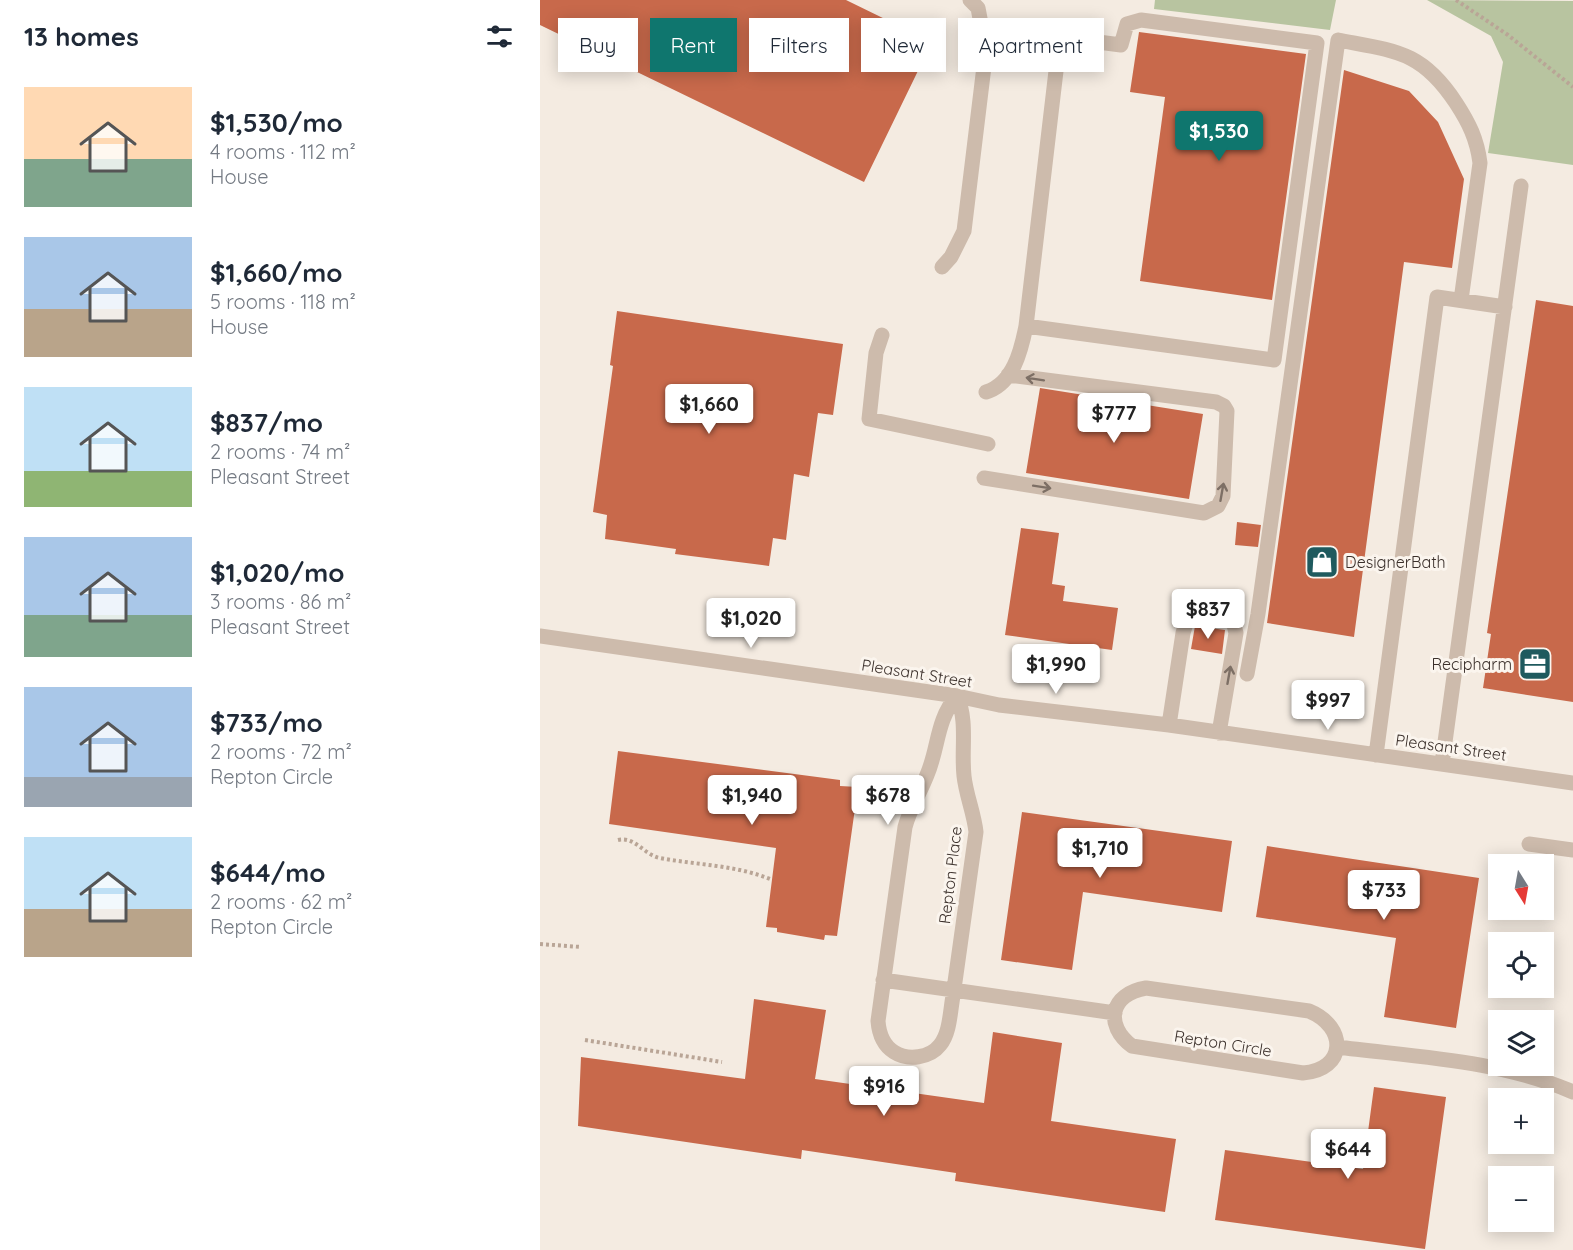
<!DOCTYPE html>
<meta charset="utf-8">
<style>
body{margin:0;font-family:Quicksand,sans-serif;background:#f6f6f7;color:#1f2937;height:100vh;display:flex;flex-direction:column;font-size:22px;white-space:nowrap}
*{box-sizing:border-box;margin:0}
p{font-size:20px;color:#747a83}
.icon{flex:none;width:33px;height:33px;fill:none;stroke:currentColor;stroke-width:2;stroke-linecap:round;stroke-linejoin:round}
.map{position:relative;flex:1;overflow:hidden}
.sheet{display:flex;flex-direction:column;background:#fff;width:540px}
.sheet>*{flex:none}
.guide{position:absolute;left:18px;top:18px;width:570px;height:54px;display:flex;gap:12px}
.needle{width:39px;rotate:169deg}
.controls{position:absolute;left:948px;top:854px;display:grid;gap:12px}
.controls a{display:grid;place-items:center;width:66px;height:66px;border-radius:0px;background:#fff;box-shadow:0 3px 15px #0003;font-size:30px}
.price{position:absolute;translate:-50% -51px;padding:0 14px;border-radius:6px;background:#fff;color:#222;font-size:20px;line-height:39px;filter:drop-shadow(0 2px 3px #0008)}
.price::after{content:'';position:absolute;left:50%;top:36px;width:18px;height:14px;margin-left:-9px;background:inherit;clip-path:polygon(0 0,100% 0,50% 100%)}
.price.active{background:#0f766e;color:#fff}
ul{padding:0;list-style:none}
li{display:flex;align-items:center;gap:18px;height:150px;padding:0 24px}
li span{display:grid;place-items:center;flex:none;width:168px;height:120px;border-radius:0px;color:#555}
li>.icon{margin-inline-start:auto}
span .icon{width:72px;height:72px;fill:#fffc;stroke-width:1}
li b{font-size:26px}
h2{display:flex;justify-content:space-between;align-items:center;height:72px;padding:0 24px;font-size:26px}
.tag{padding:0 21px;border-radius:0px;background:#fff;box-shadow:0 3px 15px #0003;font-size:21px;line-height:54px}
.tag.active{background:#0f766e;color:#fff}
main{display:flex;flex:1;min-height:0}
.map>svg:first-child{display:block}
</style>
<main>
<section class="sheet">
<h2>13 homes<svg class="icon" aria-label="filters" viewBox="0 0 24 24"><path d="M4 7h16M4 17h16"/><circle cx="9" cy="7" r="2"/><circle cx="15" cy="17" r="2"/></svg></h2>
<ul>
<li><span style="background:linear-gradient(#ffd9b3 60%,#7fa58c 0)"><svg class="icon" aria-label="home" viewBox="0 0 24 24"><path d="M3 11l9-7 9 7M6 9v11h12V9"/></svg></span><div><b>$1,530/mo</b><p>4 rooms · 112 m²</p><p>House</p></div></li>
<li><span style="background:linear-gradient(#a9c7e8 60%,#b9a48a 0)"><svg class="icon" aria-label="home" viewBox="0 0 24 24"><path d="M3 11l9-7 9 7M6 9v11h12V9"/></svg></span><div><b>$1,660/mo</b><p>5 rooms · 118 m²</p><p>House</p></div></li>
<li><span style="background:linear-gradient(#bfe0f5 70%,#8fb573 0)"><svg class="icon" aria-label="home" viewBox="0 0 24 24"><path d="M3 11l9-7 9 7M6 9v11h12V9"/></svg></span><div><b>$837/mo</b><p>2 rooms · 74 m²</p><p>Pleasant Street</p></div></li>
<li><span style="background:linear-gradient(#a9c7e8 65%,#7fa58c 0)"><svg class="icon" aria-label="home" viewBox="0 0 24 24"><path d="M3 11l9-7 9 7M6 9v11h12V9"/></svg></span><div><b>$1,020/mo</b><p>3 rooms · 86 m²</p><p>Pleasant Street</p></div></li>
<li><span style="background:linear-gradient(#a9c7e8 75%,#9aa5b1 0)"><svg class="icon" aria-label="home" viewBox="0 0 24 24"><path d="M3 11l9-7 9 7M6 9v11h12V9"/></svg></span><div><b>$733/mo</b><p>2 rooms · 72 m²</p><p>Repton Circle</p></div></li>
<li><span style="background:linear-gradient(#bfe0f5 60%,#b9a48a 0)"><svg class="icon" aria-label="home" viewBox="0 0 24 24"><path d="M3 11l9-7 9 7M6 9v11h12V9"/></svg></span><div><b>$644/mo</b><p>2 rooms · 62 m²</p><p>Repton Circle</p></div></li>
</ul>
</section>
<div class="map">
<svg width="1033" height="1250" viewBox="0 0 1033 1250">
<rect width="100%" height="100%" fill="#f4ebe1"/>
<!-- green -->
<path fill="#b8c4a0" d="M615,0H796L790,30L614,9Z
M887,0L1033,1V165L948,153L963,62L951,36Z"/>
<!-- building -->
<path fill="#c8694b" d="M0,0H306L392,42L324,182L0,25Z
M599,32L766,54L732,300L600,281L625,97L590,92Z
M804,70L869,91L898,122L924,179L912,268L864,262L814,637L727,623Z
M996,300L1033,306V702L943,688L951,634L947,633Z
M77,311L303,344L293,415L278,413L269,477L254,474L246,540L233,538L229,566L135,554L136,549L65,539L67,515L53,512L73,366L70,365Z
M500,388L663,414L649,499L486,473Z
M697,522L721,525L718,547L695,545Z
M481,528L519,533L512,584L525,586L523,601L578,608L572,650L465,635Z
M655,626L685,630L682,654L651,649Z
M78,751L300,780V786L318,787L297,936L285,935L284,940L237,932V928L226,927L236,848L69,824Z
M482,812L692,841L682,912L543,892L532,970L461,960Z
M727,846L939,878L916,1028L844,1017L856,938L716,917Z
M214,999L286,1010L275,1079L444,1103L453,1032L522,1043L511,1121L636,1139L625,1212L415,1181L416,1173L262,1150L261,1159L38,1126L41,1057L205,1079Z
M834,1087L906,1097L885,1249L675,1220L685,1150L823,1169Z"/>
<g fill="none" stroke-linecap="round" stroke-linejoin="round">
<!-- path -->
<path stroke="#b9a596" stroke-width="4" stroke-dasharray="3 3" stroke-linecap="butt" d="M916,0L968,35L1033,87
M78,840C95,836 104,855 120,858C157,865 195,865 230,879
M0,944L41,947
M45,1040L182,1062"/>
<!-- minor -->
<path stroke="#cdbbac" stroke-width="15" d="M402,267L411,257L424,231L446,50L438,8L430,0
M342,335L336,353L329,419L448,444
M446,392C473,384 481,351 486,326L734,360L777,43L601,20L587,24L581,45L520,37L486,326
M444,478L664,513L678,506L683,496L687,411L684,406L676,402L468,375
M0,636L417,696L459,705L629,725L1033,783
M707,674L718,614L798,40C856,51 882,51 916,103C929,123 937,139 940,163L921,300
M417,696C428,722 421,749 424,776C426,795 434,813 436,832C428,887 421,942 413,996C410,1012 410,1033 400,1045C390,1058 368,1061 354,1052C343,1045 339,1034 338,1021L365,827C370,808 380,793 387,775C399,747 396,720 417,696Z
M629,725L643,633L650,610L664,600C687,604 691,611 696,633L679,733
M836,755L897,297L965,307
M902,764L981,186
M989,844L1033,850
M343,980L575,1013
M606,988L769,1011C808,1027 806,1070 763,1073L592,1046C564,1025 570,994 606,988Z
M797,1047C876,1057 959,1060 1033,1092"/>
</g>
<!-- one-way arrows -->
<defs><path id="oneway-shaft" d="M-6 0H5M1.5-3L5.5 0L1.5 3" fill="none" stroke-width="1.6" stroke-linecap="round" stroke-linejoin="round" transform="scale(1.5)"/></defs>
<g stroke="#7d6f65">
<use href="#oneway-shaft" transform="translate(495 379) rotate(-171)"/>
<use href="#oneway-shaft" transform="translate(502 487) rotate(9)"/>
<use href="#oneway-shaft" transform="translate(682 492) rotate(-80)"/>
<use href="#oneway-shaft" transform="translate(689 675) rotate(-80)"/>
</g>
<!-- icons -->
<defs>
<symbol id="shop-square" viewBox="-11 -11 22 22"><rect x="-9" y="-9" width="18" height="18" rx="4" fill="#1f5a5e" stroke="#fbf5ee"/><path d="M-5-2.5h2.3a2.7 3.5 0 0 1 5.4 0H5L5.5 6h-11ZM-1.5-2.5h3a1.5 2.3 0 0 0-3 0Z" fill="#fff"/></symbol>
<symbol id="office-square" viewBox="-11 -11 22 22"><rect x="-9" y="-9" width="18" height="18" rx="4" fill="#1f5a5e" stroke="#fbf5ee"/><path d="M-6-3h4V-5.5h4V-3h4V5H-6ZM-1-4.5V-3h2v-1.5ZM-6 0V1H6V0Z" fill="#fff"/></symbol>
</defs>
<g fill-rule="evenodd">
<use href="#shop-square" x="763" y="543" width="38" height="38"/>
<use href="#office-square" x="976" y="645" width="38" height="38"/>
</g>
<g text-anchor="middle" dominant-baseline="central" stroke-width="6" stroke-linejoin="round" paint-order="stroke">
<!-- poi labels -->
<g font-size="16" fill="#3b302b" stroke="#fbf5ee" text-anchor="start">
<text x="805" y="562">DesignerBath</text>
<text x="972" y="664" text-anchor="end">Recipharm</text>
</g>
<!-- street labels -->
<g font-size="16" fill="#3b302b" stroke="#fbf5ee">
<text transform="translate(377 673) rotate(9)">Pleasant Street</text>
<text transform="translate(911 747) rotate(8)">Pleasant Street</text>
<text transform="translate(410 875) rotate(-83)">Repton Place</text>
<text transform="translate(683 1043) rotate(9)">Repton Circle</text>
</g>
</g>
</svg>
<div class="controls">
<a><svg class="needle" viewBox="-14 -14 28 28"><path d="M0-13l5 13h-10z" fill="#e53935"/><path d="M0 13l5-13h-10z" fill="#747a83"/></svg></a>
<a><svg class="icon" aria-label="locate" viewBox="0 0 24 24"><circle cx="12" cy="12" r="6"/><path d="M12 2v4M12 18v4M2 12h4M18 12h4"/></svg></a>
<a><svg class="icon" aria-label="layers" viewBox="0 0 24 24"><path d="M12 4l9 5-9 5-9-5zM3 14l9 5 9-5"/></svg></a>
<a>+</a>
<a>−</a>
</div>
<b class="price active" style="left:679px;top:162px">$1,530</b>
<b class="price" style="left:169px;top:435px">$1,660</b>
<b class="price" style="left:574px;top:444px">$777</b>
<b class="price" style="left:668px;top:640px">$837</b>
<b class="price" style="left:211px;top:649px">$1,020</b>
<b class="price" style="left:516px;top:695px">$1,990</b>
<b class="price" style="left:788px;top:731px">$997</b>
<b class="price" style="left:212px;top:826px">$1,940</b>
<b class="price" style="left:348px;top:826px">$678</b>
<b class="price" style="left:560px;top:879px">$1,710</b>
<b class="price" style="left:844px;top:921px">$733</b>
<b class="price" style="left:344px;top:1117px">$916</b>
<b class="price" style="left:808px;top:1180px">$644</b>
<div class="guide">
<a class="tag">Buy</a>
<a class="tag active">Rent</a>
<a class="tag">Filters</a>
<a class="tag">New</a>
<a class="tag">Apartment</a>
</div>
</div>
</main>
